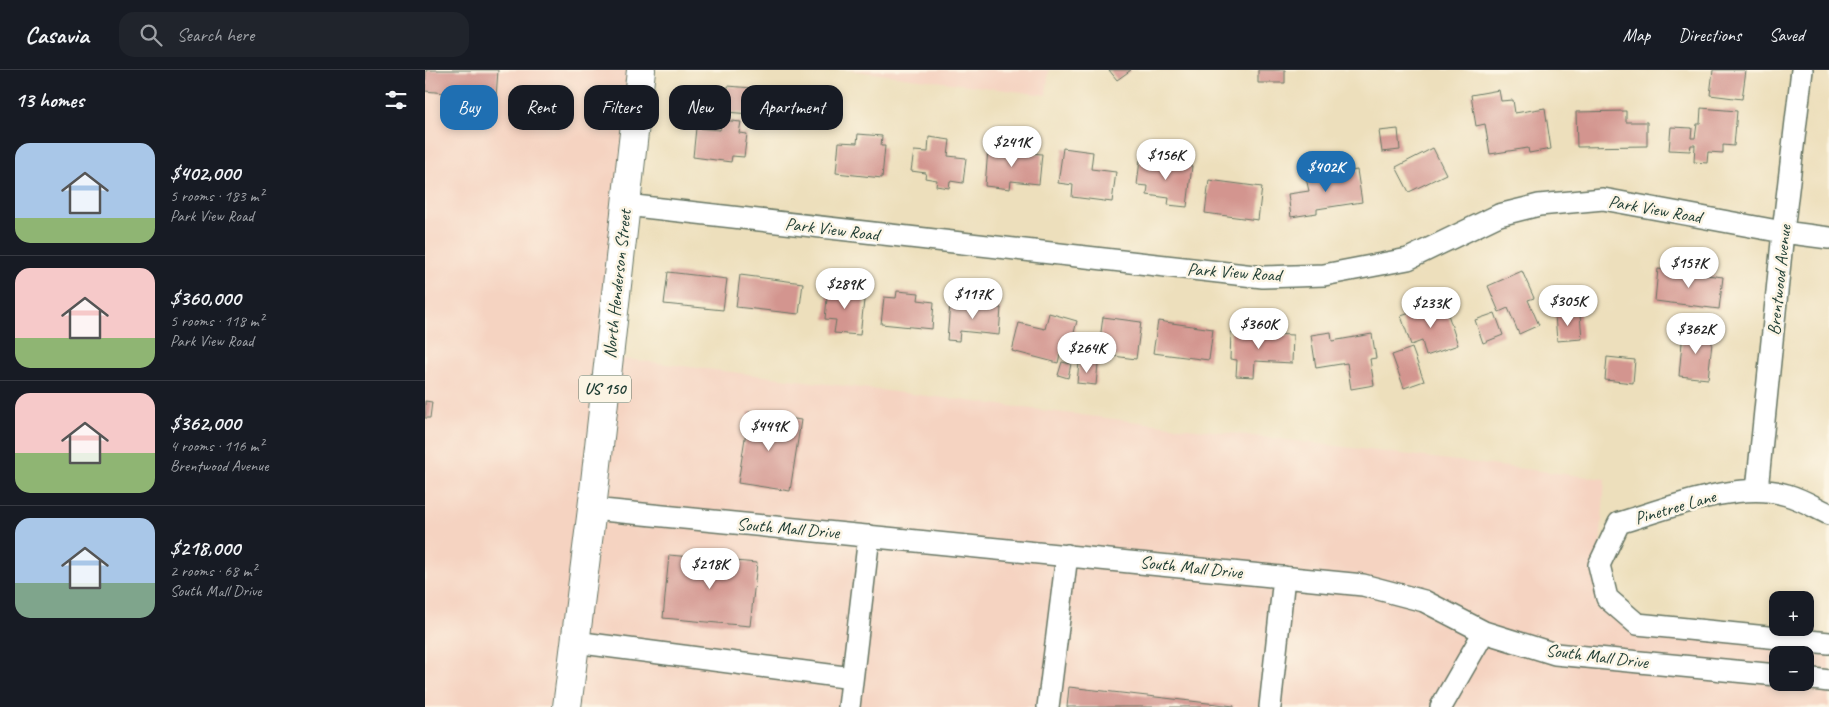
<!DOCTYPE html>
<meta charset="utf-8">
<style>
body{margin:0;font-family:Caveat,sans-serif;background:#20242c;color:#f1f3f6;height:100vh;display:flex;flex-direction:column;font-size:19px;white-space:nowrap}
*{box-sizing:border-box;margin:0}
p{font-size:16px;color:#9ea1a6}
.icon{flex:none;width:28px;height:28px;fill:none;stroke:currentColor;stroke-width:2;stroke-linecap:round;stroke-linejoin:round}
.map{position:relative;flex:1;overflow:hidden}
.panel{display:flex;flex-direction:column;background:#171b24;width:425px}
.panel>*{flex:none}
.top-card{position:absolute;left:15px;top:15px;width:475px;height:45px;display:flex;gap:10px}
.controls{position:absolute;left:1344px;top:521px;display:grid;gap:10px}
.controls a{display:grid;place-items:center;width:45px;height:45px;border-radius:10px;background:#171b24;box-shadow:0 2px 8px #0003;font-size:25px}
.price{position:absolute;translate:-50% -42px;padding:0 11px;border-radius:18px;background:#fff;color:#222;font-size:16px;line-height:32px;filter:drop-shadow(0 1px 2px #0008)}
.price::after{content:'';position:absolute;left:50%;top:30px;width:15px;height:11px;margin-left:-8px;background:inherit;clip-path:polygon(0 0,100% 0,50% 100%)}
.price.active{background:#1f6fb2;color:#fff}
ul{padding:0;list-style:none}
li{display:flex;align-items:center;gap:15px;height:125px;padding:0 15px}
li+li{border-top:1px solid #363941}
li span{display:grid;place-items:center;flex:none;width:140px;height:100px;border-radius:15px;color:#555}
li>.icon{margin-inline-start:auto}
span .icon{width:60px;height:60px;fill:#fffc;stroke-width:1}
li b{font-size:21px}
h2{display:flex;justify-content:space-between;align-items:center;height:60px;padding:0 15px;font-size:21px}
.pill{padding:0 18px;border-radius:15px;background:#171b24;box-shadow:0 2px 8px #0003;font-size:18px;line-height:45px}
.pill.active{background:#1f6fb2;color:#fff}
header{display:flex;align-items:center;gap:30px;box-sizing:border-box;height:70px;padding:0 25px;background:#171b24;border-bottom:1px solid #363941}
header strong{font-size:24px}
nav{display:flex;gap:28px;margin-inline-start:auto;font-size:18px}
.search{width:350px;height:45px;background:#20242c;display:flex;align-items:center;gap:12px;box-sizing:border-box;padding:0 18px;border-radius:15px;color:#9ea1a6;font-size:19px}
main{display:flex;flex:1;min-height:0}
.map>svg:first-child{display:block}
</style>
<header>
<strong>Casavia</strong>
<div class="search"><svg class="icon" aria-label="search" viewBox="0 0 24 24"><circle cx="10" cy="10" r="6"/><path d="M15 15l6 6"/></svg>Search here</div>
<nav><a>Map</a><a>Directions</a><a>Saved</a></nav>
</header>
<main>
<section class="panel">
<h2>13 homes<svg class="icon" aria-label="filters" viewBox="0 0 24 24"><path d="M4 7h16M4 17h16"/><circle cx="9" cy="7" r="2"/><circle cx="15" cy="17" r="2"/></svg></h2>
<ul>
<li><span style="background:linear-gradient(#a9c7e8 75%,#8fb573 0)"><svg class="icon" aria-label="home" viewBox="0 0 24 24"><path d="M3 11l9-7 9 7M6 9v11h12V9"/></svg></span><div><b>$402,000</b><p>5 rooms · 183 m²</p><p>Park View Road</p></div></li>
<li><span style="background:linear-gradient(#f6c9c9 70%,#8fb573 0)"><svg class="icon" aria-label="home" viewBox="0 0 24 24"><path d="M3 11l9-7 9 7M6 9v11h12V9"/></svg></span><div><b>$360,000</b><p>5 rooms · 118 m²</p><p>Park View Road</p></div></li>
<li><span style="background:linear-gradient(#f6c9c9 60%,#8fb573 0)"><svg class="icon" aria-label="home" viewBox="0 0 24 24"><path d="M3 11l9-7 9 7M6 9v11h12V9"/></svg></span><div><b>$362,000</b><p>4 rooms · 116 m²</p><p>Brentwood Avenue</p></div></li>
<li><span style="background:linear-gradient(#a9c7e8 65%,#7fa58c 0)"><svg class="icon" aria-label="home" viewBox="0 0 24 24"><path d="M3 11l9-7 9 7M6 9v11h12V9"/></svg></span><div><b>$218,000</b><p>2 rooms · 68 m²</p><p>South Mall Drive</p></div></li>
</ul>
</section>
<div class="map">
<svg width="1404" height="637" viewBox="0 0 1404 637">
<rect width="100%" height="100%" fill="#fcf5e5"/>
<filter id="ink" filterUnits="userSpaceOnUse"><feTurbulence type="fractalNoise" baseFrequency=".02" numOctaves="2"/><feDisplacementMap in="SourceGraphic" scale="10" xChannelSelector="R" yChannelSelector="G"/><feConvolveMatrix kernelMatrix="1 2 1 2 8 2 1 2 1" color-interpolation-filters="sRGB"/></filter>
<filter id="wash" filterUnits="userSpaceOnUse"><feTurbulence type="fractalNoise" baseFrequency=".0096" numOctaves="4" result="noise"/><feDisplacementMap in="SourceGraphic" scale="20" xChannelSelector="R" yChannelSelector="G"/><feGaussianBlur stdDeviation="1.12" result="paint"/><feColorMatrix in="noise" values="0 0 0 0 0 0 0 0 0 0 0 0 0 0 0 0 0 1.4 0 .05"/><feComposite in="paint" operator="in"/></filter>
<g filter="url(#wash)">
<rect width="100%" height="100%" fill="#eddfbc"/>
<!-- built -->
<path fill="#f5d3c1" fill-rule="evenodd" d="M0,0H216L184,287L1180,409L1174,495L1182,528L1212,554L1404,573V637H0ZM1352,585H1380V612H1352Z
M423,0H624L621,25Z"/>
<g id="blocks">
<!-- building -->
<path fill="#d3958f" d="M1,0H73L71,28L0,21Z
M684,0H706L692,10Z
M833,0H860V13H833Z
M1288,0H1321L1317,29L1285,25Z
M303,16L327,18L325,44L301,42Z
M1074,20L1076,31L1088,30L1090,43L1120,38L1126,79L1104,83L1103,78L1065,84L1060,54L1051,56L1046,25Z
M1276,38L1312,41L1309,76L1298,75V83L1283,82L1282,93L1269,92L1270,75H1266L1265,81L1244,80L1246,57L1267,58L1266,68H1270L1272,54H1275Z
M1201,41V52H1222V76L1152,77L1151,42Z
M297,50L316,52L314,63L322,64L319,87L307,86L306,92L268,87L271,58L295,60Z
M973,59L975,80L957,82L954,61Z
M433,64L457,66L456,76H460L457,108L411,103L414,72L432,73Z
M504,67L525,70L523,86L541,88L538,113L525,111L524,118L511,116L512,110L500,108L501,103L486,101L489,81L503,82Z
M638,78L668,82L666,99L691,102L687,132L647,127L648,115L633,113Z
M1008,78L1021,104L984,122L971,97Z
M563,79L617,84L614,114L586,111L585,119L560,116Z
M715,90L767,96L762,137L743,135L744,128L722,125L723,116L712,115Z
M932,100L937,132L892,139V143L866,147L863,124L884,121L881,108Z
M784,110L837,117L833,150L780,143Z
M1233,199L1298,207L1294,239L1230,231Z
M1097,201L1109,228L1103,230L1114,255L1094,264L1083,238L1074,242L1063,216Z
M243,202L302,209L298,240L239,234Z
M315,205L378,213L374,244L311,237Z
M403,218L440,222L435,265L409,263L411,250L400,249Z
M472,221L494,223L493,230L509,232L507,259L456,254L459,227L471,228Z
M1019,232L1033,275L1001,286L997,271L986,275L976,246Z
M525,233L576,238L574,265L535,261L534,271L522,270Z
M624,243L652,251L644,282L636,280L633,293L587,281L594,253L620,259Z
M1070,243L1078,265L1058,273L1050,250Z
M1155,244L1157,269L1132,271L1130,245Z
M678,247L716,252L711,289L673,284Z
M733,251L788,259L784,290L728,283Z
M1258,261L1288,264L1283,309L1254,306Z
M806,262L868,265L867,293L830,291L829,307L811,306L812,290L805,289Z
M906,262L907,271L947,264L951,288L945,289L949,315L926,319L922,293L891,298L886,265Z
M987,278L999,311L979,318L967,285Z
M1182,287L1210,290L1208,313L1180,310Z
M637,292L646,294L643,308L633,305Z
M654,292L673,294L671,315L652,313Z
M0,331L7,332L5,348H0Z
M324,342L376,350L365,421L313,413Z
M244,485L332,493L325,556L238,548Z
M644,617L809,636V637H642Z"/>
</g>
</g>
<g filter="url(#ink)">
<use href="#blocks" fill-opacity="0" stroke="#677664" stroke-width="1"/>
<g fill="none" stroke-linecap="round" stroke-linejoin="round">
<defs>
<path id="minor" d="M201,135L838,207L899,205L983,189L1074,145L1114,135L1178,129L1358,162L1404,168
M1332,420L1358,162L1377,0
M167,439L938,515L999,531L1059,562L1130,584L1352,605
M1404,444C1391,438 1377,429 1362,425C1315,409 1241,439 1194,453L1174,495L1182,528L1212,554L1404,573
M150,572L427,608
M1380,608L1404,611
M424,637L444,466
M623,637L642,485
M845,637L859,507
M1016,637L1059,562"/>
<path id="major" d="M142,637L167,439L216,0"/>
</defs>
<!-- minor casing -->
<use href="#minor" stroke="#677664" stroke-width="24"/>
<!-- major casing -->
<use href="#major" stroke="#677664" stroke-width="30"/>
<!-- minor -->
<use href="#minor" stroke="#fff" stroke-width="21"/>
<!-- major -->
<use href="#major" stroke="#fff" stroke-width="28"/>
</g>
</g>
<g text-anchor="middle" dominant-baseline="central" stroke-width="5" stroke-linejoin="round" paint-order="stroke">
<!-- shield labels -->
<rect fill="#fcf5e5" stroke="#617469" stroke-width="1" x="154" y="305.5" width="52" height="27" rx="4"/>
<g font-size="16" font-weight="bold" fill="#1f3d34">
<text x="180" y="319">US 150</text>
</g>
<!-- street labels -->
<g font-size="18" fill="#1f3d34" stroke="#fcf5e5">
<text transform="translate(1230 139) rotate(10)">Park View Road</text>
<text transform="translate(407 159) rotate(7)">Park View Road</text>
<text transform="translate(809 202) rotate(4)">Park View Road</text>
<text transform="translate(1354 210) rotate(-84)">Brentwood Avenue</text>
<text transform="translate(192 214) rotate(-84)">North Henderson Street</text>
<text transform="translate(1250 437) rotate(-16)">Pinetree Lane</text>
<text transform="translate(363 458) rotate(5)">South Mall Drive</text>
<text transform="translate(766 497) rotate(6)">South Mall Drive</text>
<text transform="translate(1172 586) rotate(7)">South Mall Drive</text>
</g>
</g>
</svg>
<div class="controls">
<a>+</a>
<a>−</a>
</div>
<b class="price" style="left:587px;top:98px">$241K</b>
<b class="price" style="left:741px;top:111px">$156K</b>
<b class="price active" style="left:901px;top:123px">$402K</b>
<b class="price" style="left:1264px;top:219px">$157K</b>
<b class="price" style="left:420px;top:240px">$289K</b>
<b class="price" style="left:548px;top:250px">$117K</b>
<b class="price" style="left:1143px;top:257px">$305K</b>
<b class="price" style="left:1006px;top:259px">$233K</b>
<b class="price" style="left:834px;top:280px">$360K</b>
<b class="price" style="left:1271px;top:285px">$362K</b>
<b class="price" style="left:662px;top:304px">$264K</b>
<b class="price" style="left:344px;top:382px">$449K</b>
<b class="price" style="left:285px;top:520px">$218K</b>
<div class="top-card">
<a class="pill active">Buy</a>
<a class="pill">Rent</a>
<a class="pill">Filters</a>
<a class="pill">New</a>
<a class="pill">Apartment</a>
</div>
</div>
</main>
